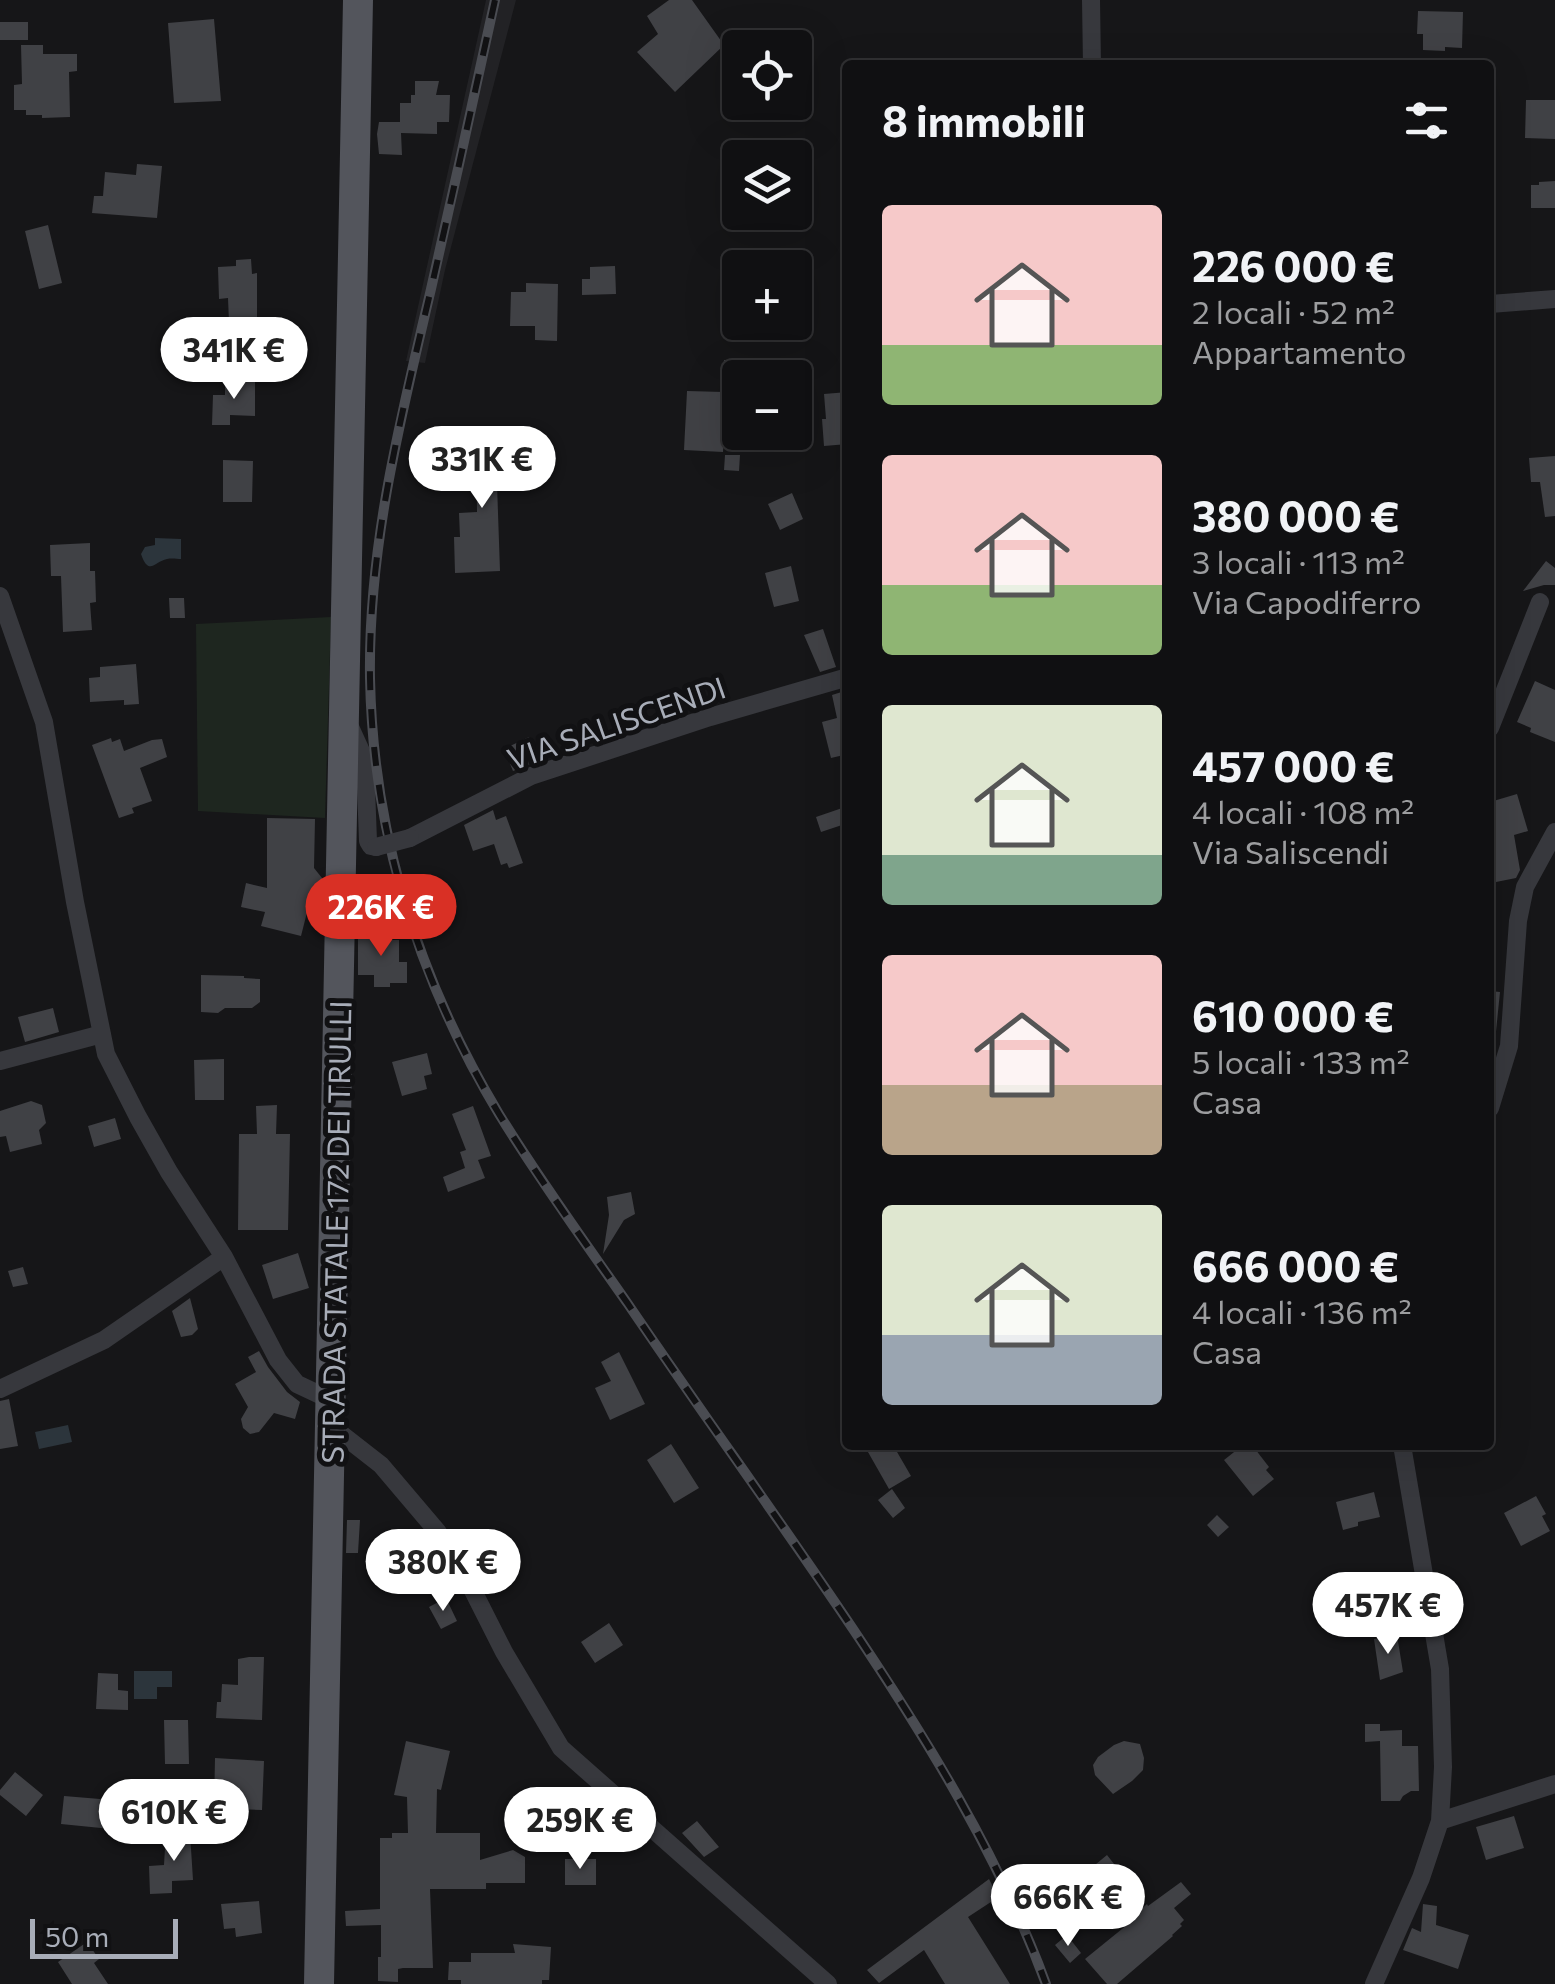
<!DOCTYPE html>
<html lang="it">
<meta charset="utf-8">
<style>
body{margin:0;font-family:Commissioner,sans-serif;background:#19191b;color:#f1f3f6;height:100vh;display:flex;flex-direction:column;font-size:38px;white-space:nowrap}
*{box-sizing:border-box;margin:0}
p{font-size:32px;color:#9c9d9f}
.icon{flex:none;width:55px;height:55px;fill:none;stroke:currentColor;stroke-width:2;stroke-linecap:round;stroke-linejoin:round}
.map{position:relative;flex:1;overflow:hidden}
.details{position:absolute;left:842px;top:60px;width:652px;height:1390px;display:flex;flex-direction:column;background:#101012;border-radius:10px;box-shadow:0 10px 40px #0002,0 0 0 2px #303032}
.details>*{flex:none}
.fabs{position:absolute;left:722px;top:30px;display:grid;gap:20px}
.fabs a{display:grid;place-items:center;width:90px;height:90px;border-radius:10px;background:#101012;box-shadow:0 10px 40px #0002,0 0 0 2px #303032;font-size:50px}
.scale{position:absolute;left:30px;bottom:25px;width:148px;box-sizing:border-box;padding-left:10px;border:5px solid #a8adb8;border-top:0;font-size:28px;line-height:35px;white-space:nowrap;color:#a8adb8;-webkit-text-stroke:8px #111113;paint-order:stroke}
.price{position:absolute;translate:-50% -85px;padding:0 22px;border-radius:35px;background:#fff;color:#222;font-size:32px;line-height:65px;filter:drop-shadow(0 2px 5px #0008)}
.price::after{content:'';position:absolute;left:50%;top:60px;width:30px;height:22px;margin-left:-15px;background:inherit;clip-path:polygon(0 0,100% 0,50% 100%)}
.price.selected{background:#d93025;color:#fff}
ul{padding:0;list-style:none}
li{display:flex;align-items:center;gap:30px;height:250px;padding:0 40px}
li span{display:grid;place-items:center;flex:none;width:280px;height:200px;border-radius:10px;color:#555}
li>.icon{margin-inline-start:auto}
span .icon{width:120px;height:120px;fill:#fffc;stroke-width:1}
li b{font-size:42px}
h2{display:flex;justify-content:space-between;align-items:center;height:120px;padding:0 40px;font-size:42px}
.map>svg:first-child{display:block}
</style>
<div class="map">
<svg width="1555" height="1984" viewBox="0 0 1555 1984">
<rect width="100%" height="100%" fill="#161618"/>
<!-- built -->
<path fill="#222225" d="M486,0H516L445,270L425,363L406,361Z"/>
<!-- green -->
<path fill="#1e261f" d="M331,617L325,818L198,811L196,624Z"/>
<!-- water -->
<path fill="#2c353c" d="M155,538L181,539V559C177,559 172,558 167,559C155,561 149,577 141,554L145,547L155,545Z
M68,1425L72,1442L39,1449L35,1432Z
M134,1671H172V1687H157V1699H134Z"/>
<!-- building -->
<path fill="#404145" d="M669,0H692L724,45L675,92L637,52L658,34L647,16Z
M1418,11L1463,12L1462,48L1445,47V51L1423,50V34H1417Z
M214,19L221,101L174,103L168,23Z
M0,22H28V40H0Z
M21,45H43V54H77V71L69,72L70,117L42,118V115H26V110H14V85L22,84Z
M415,81H439L436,95H450L449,122H437V134L401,133L402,155L379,154L377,134L379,122H400V103H411V95H415Z
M1526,100H1555V139L1525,138Z
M137,164L162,166L157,218L92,213L94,196H103L105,172L136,175Z
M1555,181V208H1531V185H1539V182Z
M48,225L62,283L39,289L25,231Z
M251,259L252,274L257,273V321L229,322L228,298L219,299L218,267L236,266V260Z
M615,266L616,294L582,295V279H590V267Z
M526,283L558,284L557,341L535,340V326H510L511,292H526Z
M724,360H751L752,378H740V397L726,398L723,452L684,450L687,391L724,392Z
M225,380H255V416L230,415V425H212L213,395H225Z
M848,392V444L824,446L822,419H826L824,394Z
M476,432H502L503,484H497L500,571L455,573L454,537H460L459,513L477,512Z
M725,455H740L739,471L724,470Z
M1555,456V516L1545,517L1540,482H1531L1529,458Z
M223,460L253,461L252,502H223Z
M792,493L803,519L780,530L768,504Z
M90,543V571H95L96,602L90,603L92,630L63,632L61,576H51L50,545Z
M1546,561L1555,568V585H1544L1523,591Z
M791,566L799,601L774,607L765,573Z
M169,598H184L185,618H170Z
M823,629L836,667L820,672L804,635Z
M136,664L139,704L124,705V700L90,702L89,678L100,677V667Z
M1535,681L1555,690V742L1530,732L1531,728L1517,722Z
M848,690V754L831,758L822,722L837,718L832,695Z
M529,737L536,753L540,752L543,759L513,771L504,749Z
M111,738L112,742L120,739L124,751L152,740L162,739L167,757L140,768L152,801L132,808L134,813L119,818L92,745Z
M1517,794L1528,831L1514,835L1520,870L1516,878L1496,882L1490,852V802Z
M848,806V823L821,832L816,817Z
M493,810L496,820L506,816L523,863L509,868L507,863L501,865L494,844L473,851L464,825Z
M267,818L315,819L314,868L322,878V890L314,885L301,936L261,926L265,912L241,907L246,883L267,888Z
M358,932H389V940H399V962H407V983H390V987H374V975H358Z
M201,975L244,976V978L260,979V1002L252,1008H225L218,1013L201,1012Z
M1490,991L1500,992L1494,1051H1490Z
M53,1008L59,1032L25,1042L18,1017Z
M427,1053L432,1074L424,1076L427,1089L402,1096L392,1062Z
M224,1059V1100H195L194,1060Z
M31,1101L42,1105L46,1123L39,1130L42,1144L10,1152L6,1136L0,1137V1111Z
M277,1105L276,1134H290L288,1230H238L239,1134H257L256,1106Z
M473,1106L491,1156L478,1160L485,1178L448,1192L443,1177L465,1168L460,1152L466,1150L452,1114Z
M115,1118L121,1139L94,1147L88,1126Z
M631,1192L635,1214L624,1220L603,1254L609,1215L607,1197Z
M298,1253L309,1288L273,1299L262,1265Z
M23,1267L28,1284L13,1287L8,1271Z
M190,1298L198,1329L192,1335L181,1337L172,1311Z
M259,1351L268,1367L287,1392L300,1402L295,1419L274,1413L259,1432L250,1434L243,1428L241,1419L248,1407L235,1384L256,1372L248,1357Z
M619,1352L645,1404L610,1420L595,1388L611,1381L601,1362Z
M9,1399L18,1446L0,1449V1401Z
M671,1444L699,1488L674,1503L647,1460Z
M864,1445H893L911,1476L889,1489Z
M1243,1445H1252L1269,1467L1266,1470L1274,1479L1253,1496L1224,1460Z
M892,1489L905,1508L893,1518L878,1500Z
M1374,1492L1380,1517L1358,1522V1526L1343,1530L1336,1502Z
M1536,1496L1546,1514L1542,1516L1550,1531L1521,1546L1504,1513Z
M1217,1515L1229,1527L1218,1537L1207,1525Z
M347,1520H360L358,1553H346Z
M422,1533L457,1587L443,1594L413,1538Z
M446,1598L457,1621L441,1629L429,1607Z
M609,1623L623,1645L595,1663L581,1642Z
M1397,1635L1403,1672L1380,1680L1374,1639Z
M249,1657H264L262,1720L216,1718L217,1702H221L222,1684L238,1685V1659Z
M98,1673L118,1674V1690L128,1691V1710L96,1709Z
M164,1720H188L189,1764H165Z
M1365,1724H1380V1731L1402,1730V1746H1418L1419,1791H1411L1403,1796L1400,1801H1381L1380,1741L1365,1742Z
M406,1741L450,1751L441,1790L437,1789L436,1833H480V1860L513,1850L525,1857V1883H486V1889H430L433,1968H403L398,1969V1982L378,1981V1957H381V1925L346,1926L345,1911L380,1909V1838H392V1833H408L407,1797L394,1795Z
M1124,1741L1140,1744L1144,1758L1143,1770L1132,1781L1113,1794L1095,1775L1093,1765L1098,1757L1114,1745Z
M215,1758L264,1761L262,1810L214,1808Z
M15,1772L43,1795L26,1816L0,1795V1790Z
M64,1796L112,1800L111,1829L61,1824Z
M1514,1816L1524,1848L1486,1860L1476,1827Z
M189,1817L193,1880L172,1881V1893L150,1894L149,1866L164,1865L165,1848L172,1846L176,1836Z
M697,1821L719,1847L704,1857L682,1833Z
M1107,1855L1122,1874L1105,1888L1090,1869Z
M565,1859H596V1885H565Z
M989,1879L997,1895L993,1898L994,1900L968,1917L1010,1984H945L924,1950L879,1983L867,1970Z
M1181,1882L1191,1894L1174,1908L1184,1920L1180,1924L1182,1926L1172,1935L1173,1936L1117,1984H1107L1085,1959L1133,1920L1131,1918L1147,1904L1148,1906Z
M259,1901L262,1933L236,1937L235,1928L224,1929L221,1904Z
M1423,1904L1437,1906L1436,1925L1469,1935L1458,1969L1403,1950L1412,1928L1421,1932Z
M1067,1935L1081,1953L1070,1963L1055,1945Z
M87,1942L99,1959L94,1963L108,1984H72L58,1962Z
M513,1944L551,1947L549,1980H542V1984H461V1980H448L449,1962H471V1953H515Z"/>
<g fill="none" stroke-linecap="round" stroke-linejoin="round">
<!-- minor -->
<path stroke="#37383d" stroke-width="18" d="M1091,0L1092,65
M1490,304L1555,299
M0,596L44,722L75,902L106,1054L138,1117L169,1172L224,1257L278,1360L297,1384L331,1400
M350,727L365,760L368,841L371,846L376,847
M1490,728L1540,602
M410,838L531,776L710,717L848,677
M0,1061L102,1034
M1490,1108L1509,1046L1518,921L1525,887L1555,832
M0,1389L104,1340L224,1257
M331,1426L381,1465L437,1531L463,1571L504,1652L561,1748L828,1984
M1440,1821L1555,1784
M1374,1984L1421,1878L1440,1821L1443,1767L1440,1669L1402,1445"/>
<!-- primary -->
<path stroke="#53555c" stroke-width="30" d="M319,1984L358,0"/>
<defs>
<path id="rail" d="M495,0C474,96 453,193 431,289C401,417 368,545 370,678C373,835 418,979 499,1114C539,1179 584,1241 628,1304C702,1413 779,1519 853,1629C928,1741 999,1856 1046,1984"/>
</defs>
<!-- rail casing -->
<use href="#rail" stroke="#4a4c52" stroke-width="10"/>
<!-- rail -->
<use href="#rail" stroke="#111113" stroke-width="6" stroke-dasharray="19" stroke-linecap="butt"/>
<!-- minor-bridge -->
<path stroke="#37383d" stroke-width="18" d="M376,847L410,838"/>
</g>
<g text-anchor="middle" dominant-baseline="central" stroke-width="10" stroke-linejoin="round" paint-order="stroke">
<!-- street labels -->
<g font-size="30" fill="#a8adb8" stroke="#111113">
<text transform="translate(616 722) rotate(-19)">VIA SALISCENDI</text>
<text transform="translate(335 1232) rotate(-89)">STRADA STATALE 172 DEI TRULLI</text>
</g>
</g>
</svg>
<div class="fabs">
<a><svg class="icon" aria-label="locate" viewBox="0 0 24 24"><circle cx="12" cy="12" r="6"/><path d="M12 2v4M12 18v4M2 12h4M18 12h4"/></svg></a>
<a><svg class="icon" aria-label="layers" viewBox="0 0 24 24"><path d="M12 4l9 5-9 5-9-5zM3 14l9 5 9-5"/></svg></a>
<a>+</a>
<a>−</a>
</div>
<div class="scale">50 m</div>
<b class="price" style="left:234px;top:402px">341K €</b>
<b class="price" style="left:482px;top:511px">331K €</b>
<b class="price selected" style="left:381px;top:959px">226K €</b>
<b class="price" style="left:443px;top:1614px">380K €</b>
<b class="price" style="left:1388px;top:1657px">457K €</b>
<b class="price" style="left:174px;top:1864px">610K €</b>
<b class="price" style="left:580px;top:1872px">259K €</b>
<b class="price" style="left:1068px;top:1949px">666K €</b>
<section class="details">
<h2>8 immobili<svg class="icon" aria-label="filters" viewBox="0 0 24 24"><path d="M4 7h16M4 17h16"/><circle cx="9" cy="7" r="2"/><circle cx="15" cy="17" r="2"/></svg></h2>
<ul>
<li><span style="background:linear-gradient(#f6c9c9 70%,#8fb573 0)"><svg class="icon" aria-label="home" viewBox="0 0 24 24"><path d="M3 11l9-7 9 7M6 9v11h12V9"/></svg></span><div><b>226 000 €</b><p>2 locali · 52 m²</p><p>Appartamento</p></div></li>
<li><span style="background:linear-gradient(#f6c9c9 65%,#8fb573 0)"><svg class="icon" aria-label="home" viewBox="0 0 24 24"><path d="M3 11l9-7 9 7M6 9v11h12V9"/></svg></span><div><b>380 000 €</b><p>3 locali · 113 m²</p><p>Via Capodiferro</p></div></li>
<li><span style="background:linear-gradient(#dfe7d0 75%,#7fa58c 0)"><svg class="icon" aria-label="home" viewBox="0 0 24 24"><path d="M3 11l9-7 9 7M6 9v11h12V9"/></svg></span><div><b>457 000 €</b><p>4 locali · 108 m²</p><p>Via Saliscendi</p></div></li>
<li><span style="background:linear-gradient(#f6c9c9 65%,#b9a48a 0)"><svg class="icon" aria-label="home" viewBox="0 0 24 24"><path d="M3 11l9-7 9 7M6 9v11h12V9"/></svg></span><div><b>610 000 €</b><p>5 locali · 133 m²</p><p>Casa</p></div></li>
<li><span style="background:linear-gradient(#dfe7d0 65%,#9aa5b1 0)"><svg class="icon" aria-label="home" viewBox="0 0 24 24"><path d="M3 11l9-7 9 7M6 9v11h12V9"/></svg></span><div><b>666 000 €</b><p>4 locali · 136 m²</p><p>Casa</p></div></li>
</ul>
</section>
</div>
